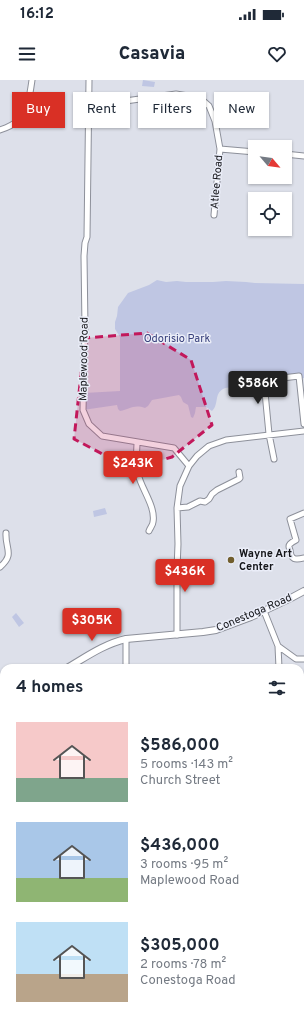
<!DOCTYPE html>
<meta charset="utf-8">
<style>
body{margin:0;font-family:Overpass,sans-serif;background:#f6f6f7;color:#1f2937;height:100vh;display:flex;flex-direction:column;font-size:15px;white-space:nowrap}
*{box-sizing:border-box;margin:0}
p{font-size:13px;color:#747a83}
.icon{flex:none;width:22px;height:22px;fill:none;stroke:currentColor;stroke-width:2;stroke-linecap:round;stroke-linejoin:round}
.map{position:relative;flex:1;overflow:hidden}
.details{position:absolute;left:0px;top:584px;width:304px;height:356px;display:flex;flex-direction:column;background:#fff;border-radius:12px 12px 0 0;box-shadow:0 1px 3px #0004}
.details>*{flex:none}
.banner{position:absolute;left:12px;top:12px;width:280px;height:36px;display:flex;gap:8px}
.needle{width:26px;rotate:119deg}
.buttons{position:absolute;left:248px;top:60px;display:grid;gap:8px}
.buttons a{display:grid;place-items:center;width:44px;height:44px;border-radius:0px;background:#fff;box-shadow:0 1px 3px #0004;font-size:20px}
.price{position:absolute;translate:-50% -34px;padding:0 9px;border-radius:4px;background:#d93025;color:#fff;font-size:13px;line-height:26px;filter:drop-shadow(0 1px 2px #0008)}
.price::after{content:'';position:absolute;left:50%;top:24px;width:12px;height:9px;margin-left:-6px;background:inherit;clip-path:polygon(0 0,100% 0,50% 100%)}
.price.current{background:#222;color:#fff}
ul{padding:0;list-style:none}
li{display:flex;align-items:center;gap:12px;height:100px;padding:0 16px}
li span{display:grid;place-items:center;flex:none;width:112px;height:80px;border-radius:0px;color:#555}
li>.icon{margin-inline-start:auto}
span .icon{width:48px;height:48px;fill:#fffc;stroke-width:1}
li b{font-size:17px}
h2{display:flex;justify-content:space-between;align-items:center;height:48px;padding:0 16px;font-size:17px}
.tag{padding:0 14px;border-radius:0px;background:#fff;box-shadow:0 1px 3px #0004;font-size:14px;line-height:36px}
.tag.current{background:#d93025;color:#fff}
.status{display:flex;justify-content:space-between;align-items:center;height:28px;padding:0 20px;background:#fff;direction:ltr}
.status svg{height:11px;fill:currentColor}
header{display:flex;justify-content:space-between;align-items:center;height:52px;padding:0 16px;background:#fff;font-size:18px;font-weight:800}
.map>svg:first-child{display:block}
</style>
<div class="status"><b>16:12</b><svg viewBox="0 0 49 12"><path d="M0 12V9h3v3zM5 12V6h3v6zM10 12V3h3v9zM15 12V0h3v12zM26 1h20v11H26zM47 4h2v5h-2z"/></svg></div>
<header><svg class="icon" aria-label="menu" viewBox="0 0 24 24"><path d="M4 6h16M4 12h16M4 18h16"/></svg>Casavia<svg class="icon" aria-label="heart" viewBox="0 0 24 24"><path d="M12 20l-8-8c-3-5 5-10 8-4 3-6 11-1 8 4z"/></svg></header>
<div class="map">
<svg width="304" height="940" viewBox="0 0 304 940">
<rect width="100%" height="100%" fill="#dde0ea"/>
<!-- built -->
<path fill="#d0d4e5" d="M300,734H304V859L300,857Z
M300,902L304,905V934L300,940H277L270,936H300Z"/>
<!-- green -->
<path fill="#bfc6e3" d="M143,0L155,2L154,7L142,6Z
M157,200L166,202L177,201L186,202H213L226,201L246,202L255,203L304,204V298C283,300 262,303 241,306C236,307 227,307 223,309C214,314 219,325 212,331L206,327H196L195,333L193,338L191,337L188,325L183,322L181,317L179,315L152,320L148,326L145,328C134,324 130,329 120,331L118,329L117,325L83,330L84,313L120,311V257L115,249V242L117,236L118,227L128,213L149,205Z
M105,428L107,434L94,437L93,431Z
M16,533L24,543L19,547L12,537Z
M304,811V843L300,841V817Z"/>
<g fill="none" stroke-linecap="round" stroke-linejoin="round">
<defs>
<path id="minor" d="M89,0L87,157L85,163L84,176L85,248L83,330L89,344L102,356L174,368L189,386L180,406L177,428L178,464L177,489V555
M89,26L176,14L188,16L201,19L209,26L215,41L220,69L214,135
M0,50C6,48 13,45 17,41C28,32 30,14 32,0
M220,69L255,72
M285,74L304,76
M137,362C137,372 135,383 138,394C141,408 156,427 153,442C153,445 150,448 149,451
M274,379L269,354L264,302L266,300L299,296L304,344
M189,386L197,376L209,366L226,360L304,351
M177,428L188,427L200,421L205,422L209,419L212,414L217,410L239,399L240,398L239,392
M304,433L290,439L296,460C294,461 292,462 290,464C288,466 289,467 290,470C291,480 295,480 304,478
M0,487C15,474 5,469 6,453
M264,531L278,566L296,579H304
M278,566L279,588
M126,588V559
M0,744H4
M0,827L4,820
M300,857L304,859
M79,940L81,936
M129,940L133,936
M212,940L215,936"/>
<path id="major" d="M67,588C86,577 104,564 126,559L203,552L216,550L251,537L291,518L304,511
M0,628L4,626
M0,670L4,671
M300,734H304"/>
</defs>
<!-- minor casing -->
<use href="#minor" stroke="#8d909a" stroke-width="7"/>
<!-- major casing -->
<use href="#major" stroke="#8d909a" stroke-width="8"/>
<!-- minor -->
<use href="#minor" stroke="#fff" stroke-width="5"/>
<!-- major -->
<use href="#major" stroke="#fff" stroke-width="6"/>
</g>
<!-- marked area -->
<path fill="#c2185b" fill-opacity="0.2" stroke="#c2185b" stroke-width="3" stroke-dasharray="8 5" stroke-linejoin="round" d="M147,253L191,280L212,345L172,377L131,389L74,359L85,258Z"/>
<!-- markers -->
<circle fill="#715e2d" stroke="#eaedf8" stroke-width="1.5" cx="231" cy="480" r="4"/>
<g text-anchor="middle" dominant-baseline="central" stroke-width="3" stroke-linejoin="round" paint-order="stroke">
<!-- street labels -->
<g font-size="11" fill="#15161a" stroke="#eaedf8">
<text transform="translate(217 102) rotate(-85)">Atlee Road</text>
<text transform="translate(84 279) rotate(-89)">Maplewood Road</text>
<text transform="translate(254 533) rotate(-23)">Conestoga Road</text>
</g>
<!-- park labels -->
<g font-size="11" fill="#39417c" stroke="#eaedf8">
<text x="177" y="259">Odorisio Park</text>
</g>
<!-- poi labels -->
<g font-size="11" font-weight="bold" fill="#15161a" stroke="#eaedf8" text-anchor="start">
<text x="239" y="474">Wayne Art<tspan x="239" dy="13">Center</tspan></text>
</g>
</g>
</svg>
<div class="buttons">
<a><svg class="needle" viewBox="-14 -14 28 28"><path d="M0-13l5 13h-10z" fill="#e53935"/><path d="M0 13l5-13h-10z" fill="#747a83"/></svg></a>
<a><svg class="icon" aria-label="locate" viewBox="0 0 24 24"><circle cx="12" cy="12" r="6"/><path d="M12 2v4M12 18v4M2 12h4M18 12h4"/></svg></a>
</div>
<b class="price current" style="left:258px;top:325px">$586K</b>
<b class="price" style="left:133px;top:405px">$243K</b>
<b class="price" style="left:185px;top:513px">$436K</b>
<b class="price" style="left:92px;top:562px">$305K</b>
<div class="banner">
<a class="tag current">Buy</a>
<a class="tag">Rent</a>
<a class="tag">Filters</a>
<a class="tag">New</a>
</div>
<section class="details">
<h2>4 homes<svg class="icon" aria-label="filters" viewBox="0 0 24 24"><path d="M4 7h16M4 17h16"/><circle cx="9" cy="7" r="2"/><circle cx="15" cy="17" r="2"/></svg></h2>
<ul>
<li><span style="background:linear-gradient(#f6c9c9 70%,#7fa58c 0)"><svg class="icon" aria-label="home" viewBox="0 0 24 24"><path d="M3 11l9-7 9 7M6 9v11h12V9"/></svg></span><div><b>$586,000</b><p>5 rooms · 143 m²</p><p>Church Street</p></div></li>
<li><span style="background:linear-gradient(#a9c7e8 70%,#8fb573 0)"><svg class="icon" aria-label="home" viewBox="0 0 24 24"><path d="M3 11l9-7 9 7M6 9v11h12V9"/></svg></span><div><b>$436,000</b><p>3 rooms · 95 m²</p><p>Maplewood Road</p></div></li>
<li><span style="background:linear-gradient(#bfe0f5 65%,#b9a48a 0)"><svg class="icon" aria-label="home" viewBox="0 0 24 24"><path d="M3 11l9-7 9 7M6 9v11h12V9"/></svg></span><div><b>$305,000</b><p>2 rooms · 78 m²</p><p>Conestoga Road</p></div></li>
</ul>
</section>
</div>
